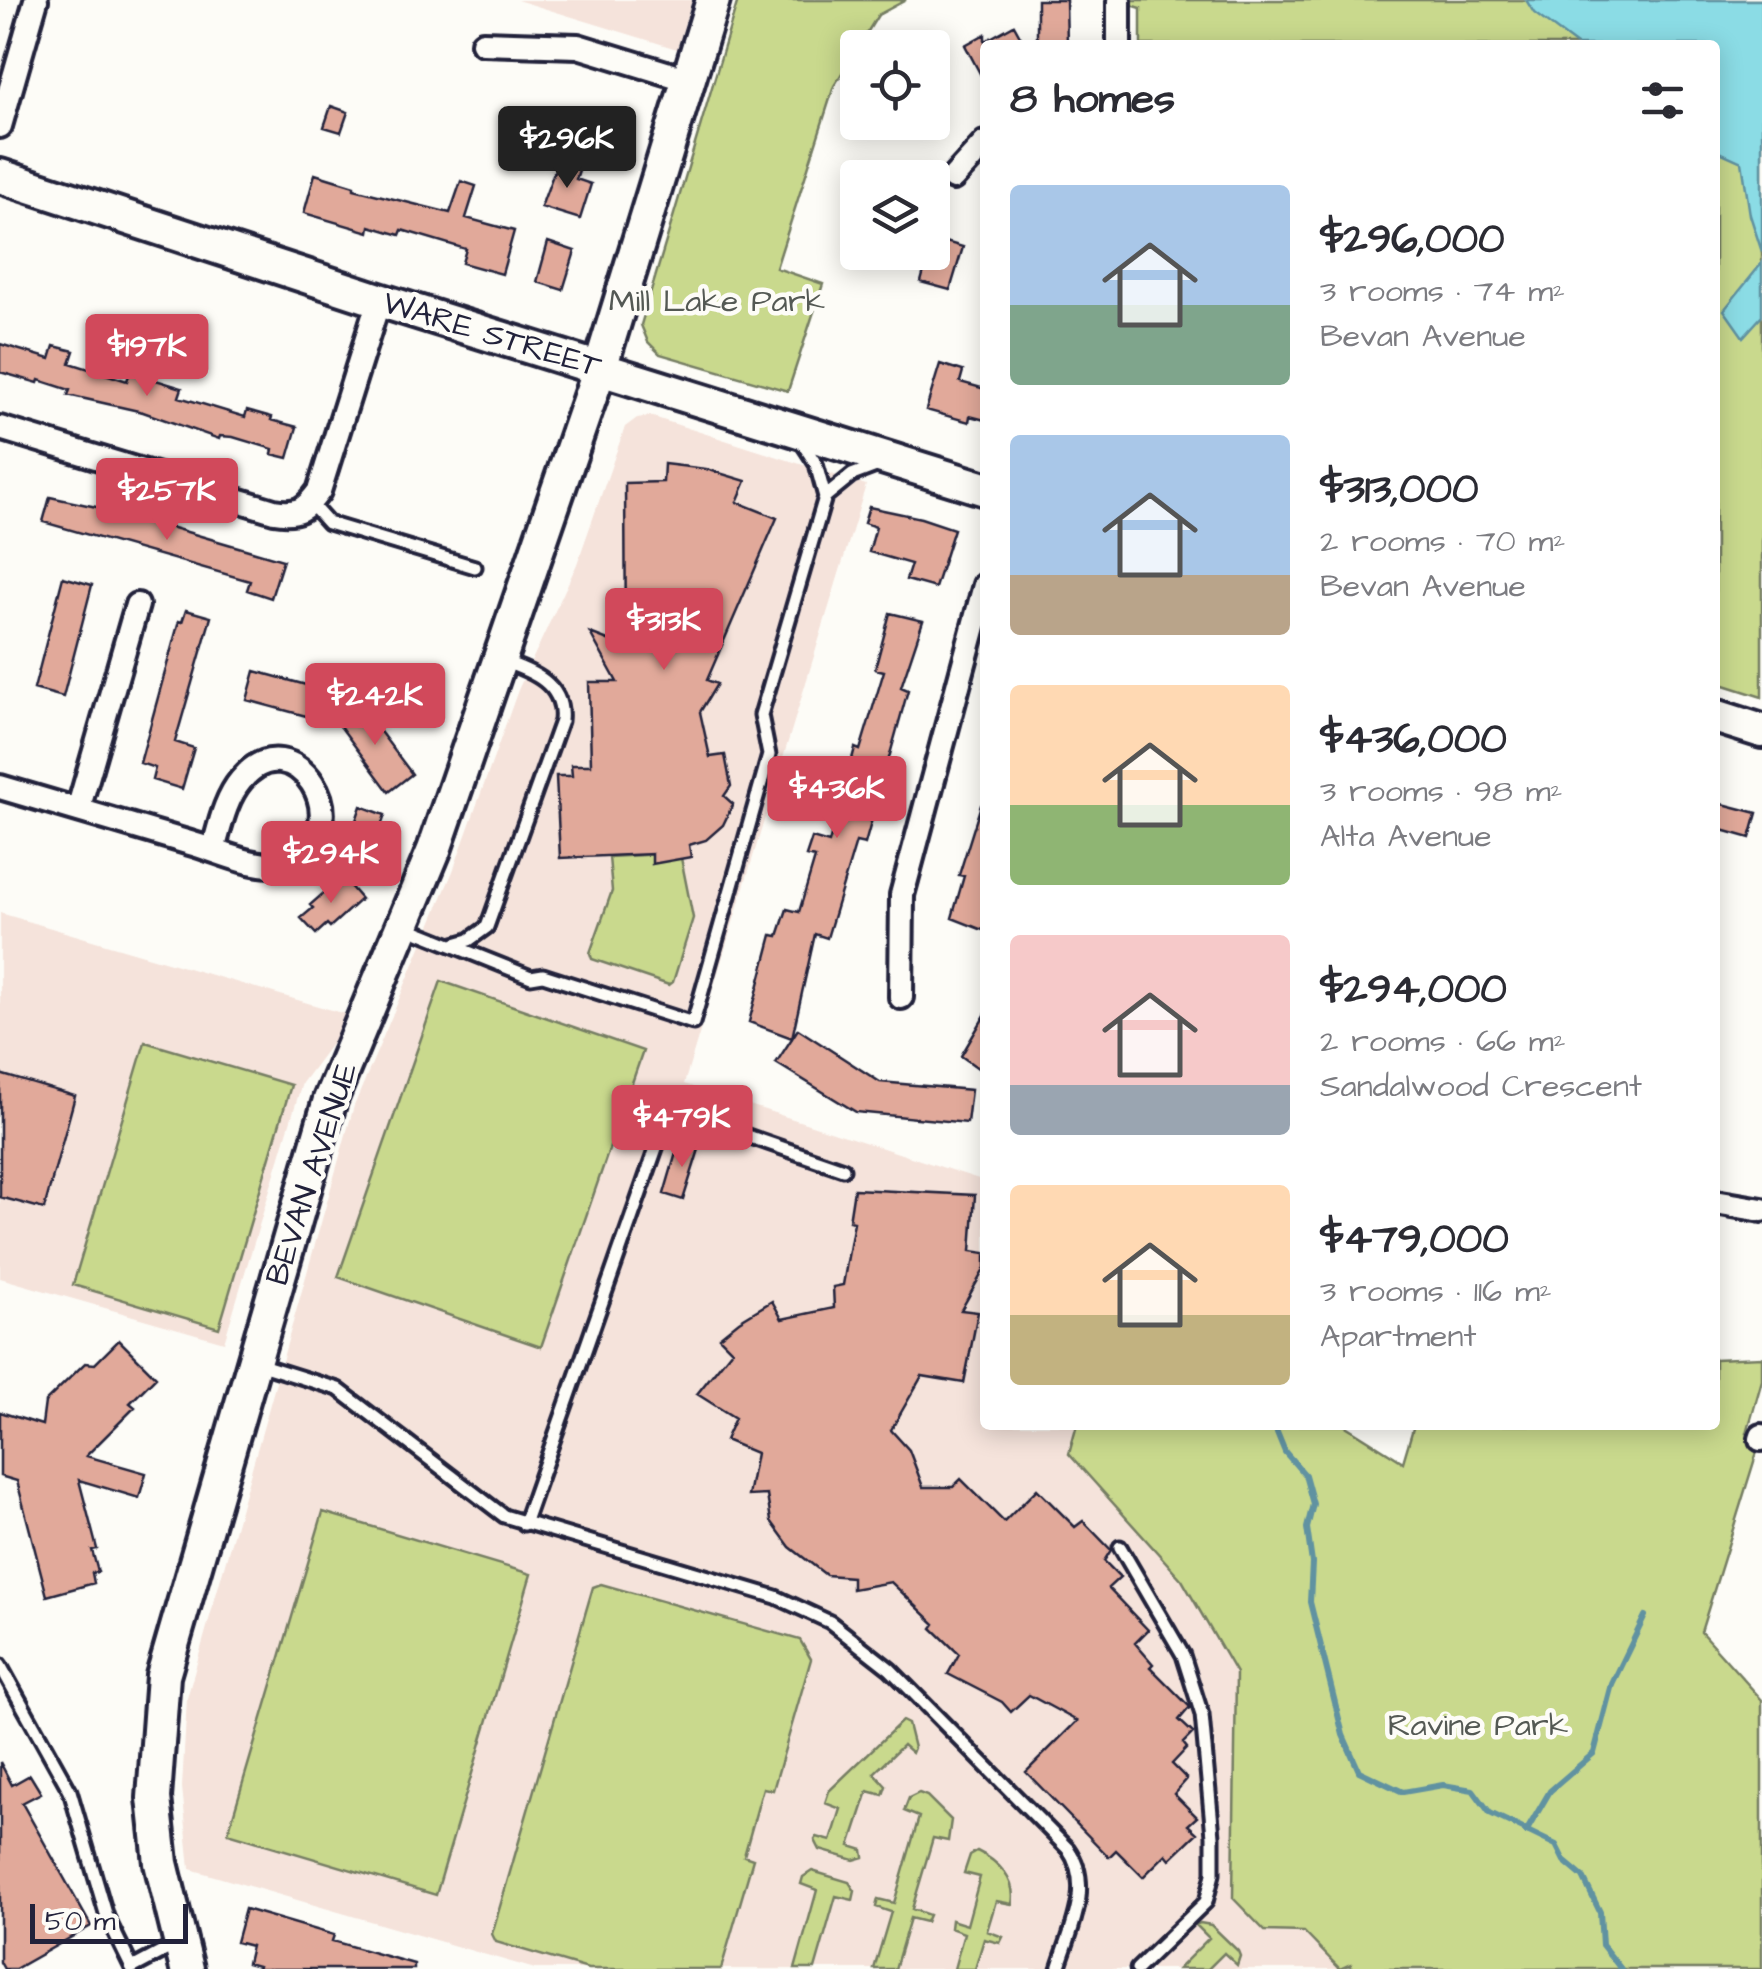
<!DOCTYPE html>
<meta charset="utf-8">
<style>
body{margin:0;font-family:"Architects Daughter",sans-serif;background:#f7f7f7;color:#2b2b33;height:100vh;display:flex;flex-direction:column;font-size:38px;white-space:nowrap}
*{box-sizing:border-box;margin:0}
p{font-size:32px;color:#7c7c81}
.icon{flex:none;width:55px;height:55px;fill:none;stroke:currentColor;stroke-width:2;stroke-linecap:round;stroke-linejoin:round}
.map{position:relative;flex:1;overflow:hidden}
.panel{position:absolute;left:980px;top:40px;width:740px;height:1390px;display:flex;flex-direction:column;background:#fff;border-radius:10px;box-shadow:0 5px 25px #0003}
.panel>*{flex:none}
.controls{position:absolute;left:840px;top:30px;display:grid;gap:20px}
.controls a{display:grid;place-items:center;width:110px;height:110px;border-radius:10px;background:#fff;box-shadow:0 5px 25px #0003;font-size:50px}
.scale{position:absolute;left:30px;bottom:25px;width:158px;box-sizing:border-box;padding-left:10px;border:5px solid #22223b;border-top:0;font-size:28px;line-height:35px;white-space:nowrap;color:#22223b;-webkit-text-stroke:8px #fdfcf7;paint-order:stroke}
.price{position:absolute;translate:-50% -85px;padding:0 22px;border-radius:10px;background:#d1495b;color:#fff;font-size:32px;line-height:65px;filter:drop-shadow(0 2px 5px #0008)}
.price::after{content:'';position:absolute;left:50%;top:60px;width:30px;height:22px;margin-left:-15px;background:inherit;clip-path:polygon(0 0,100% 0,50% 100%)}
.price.selected{background:#222;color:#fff}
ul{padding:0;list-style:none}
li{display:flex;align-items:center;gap:30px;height:250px;padding:0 30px}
li span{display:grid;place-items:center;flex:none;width:280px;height:200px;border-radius:10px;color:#555}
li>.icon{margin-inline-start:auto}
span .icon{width:120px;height:120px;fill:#fffc;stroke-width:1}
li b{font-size:42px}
h2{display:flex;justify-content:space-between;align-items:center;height:120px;padding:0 30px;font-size:42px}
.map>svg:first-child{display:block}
</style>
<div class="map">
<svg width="1762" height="1969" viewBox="0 0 1762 1969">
<rect width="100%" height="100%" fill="#fdfcf7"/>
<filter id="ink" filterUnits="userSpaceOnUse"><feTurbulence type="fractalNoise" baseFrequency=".01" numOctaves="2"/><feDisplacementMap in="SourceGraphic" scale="20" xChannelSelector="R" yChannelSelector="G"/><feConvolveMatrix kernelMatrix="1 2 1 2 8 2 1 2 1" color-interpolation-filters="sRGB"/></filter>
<g filter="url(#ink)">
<!-- built -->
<path fill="#f5e3db" d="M517,0H692L677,49Z
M650,416L866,485L684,1084L985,1181V1425H1077L1069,1454L1182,1580L1236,1673L1233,1898L1265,1931L1304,1932L1340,1969H535L190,1869L182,1787L187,1698L354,1106L453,871L518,690L577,564L625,427L637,418Z
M0,913L352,1016L302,1083L224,1342L0,1278Z"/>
<!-- green -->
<path fill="#c9d98d" stroke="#767e64" stroke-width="2.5" d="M738,0H906L878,15L834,86L776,268L823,284L788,391L660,354L648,342L641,325Z
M1115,0H1762V697L1715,682V45H1141V8Z
M680,853L693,918L673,982L669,985L592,959L590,953L612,891L609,857Z
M441,981L643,1051L541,1347L338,1277Z
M145,1042L291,1085L219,1328L73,1285Z
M1762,1357V1380L1747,1433L1761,1439L1701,1632L1762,1700V1969H1351V1964L1340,1969L1304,1932L1265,1931L1233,1898L1236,1673L1182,1580L1069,1454L1077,1425H1344L1403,1462L1414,1425H1715V1359Z
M323,1512L531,1574L436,1895L228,1833Z
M601,1584L800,1640L811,1659L773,1790L763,1788L744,1856L753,1859L721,1969H588L496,1942L492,1934L593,1587Z
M902,1721L908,1724L914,1748L912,1753L903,1745L874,1773L886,1786L883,1795L868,1791L850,1846L863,1850L864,1857L854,1860L820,1850L815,1840L817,1837L831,1841L841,1809L825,1803L829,1791Z
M919,1793L927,1796L951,1820L948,1841L933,1838L912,1909L929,1915L926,1922L910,1918L895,1969H874L891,1912L876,1907L878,1899L894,1903L919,1817L904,1811L909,1798Z
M977,1851C998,1861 1017,1880 1012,1904L996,1901L987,1931L1003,1937L1000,1943L984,1939L975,1969H954L964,1933L950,1928L951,1920L967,1925L980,1877L964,1873L970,1855Z
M812,1871L849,1882L855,1891L853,1900L836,1896L815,1969H795L817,1890L801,1884L803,1877Z
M1200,1923L1211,1925L1238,1951L1240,1956L1237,1965L1224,1953L1208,1969H1178L1209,1938L1196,1925Z"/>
<!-- water -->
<path fill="#8bdce5" stroke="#6192a1" stroke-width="2.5" d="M1526,0H1762V252L1750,215L1742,162L1715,150V45H1577L1534,13Z
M1762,263V316L1743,337L1724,310Z"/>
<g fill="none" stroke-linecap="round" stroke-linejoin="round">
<!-- stream -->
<path stroke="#6192a1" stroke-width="6" d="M1274,1425L1285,1452L1305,1475L1313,1504L1307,1528L1312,1563L1310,1602L1343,1735L1359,1771L1403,1792L1443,1785L1473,1790L1490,1813L1556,1845L1564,1861L1583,1877L1600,1912L1602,1945L1621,1969
M1526,1832L1550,1791L1594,1753L1612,1684L1645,1616"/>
</g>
<!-- building -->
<path fill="#e1a99a" stroke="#22223b" stroke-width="2.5" d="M1037,0H1066L1067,45H1037Z
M1014,25L1025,45H985V83L965,45L985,34V41Z
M331,106L348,112L341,132L324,127Z
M558,161L580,167L576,179L591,184L580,219L541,207Z
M315,174L354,186V189L450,213L461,181L476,186L466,218L514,231L502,274L462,263L466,249L402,230L400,235L370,226L369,232L304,213Z
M932,238L963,247L950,290L921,282L925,267L890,257L891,252H932Z
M548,242L575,251L563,290L537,282Z
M0,344L50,359L54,346L74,351L70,363L127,381L130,372L182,388L179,397L245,417L247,410L272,417L271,420L297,427L288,458L272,454L273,449L233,437L220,436L219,439L143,412L68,395L70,390L39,380L38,383L0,372Z
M940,364L963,371L960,382L985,389V420L970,416L969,422L926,410Z
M664,464L706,469L746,481L737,502L777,518L707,680L717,684L700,712L710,757L725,755L731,786L724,796L733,804L723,825L706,840L689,845L691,857L652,864V854L560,858L556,776H572L571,765H591L589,682H617L590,633L626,647L625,483L663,482Z
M50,497L115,511L283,560L271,598L247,590L250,581L43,522Z
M869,507L921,518L954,529L935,588L906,580L911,564L869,552L876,527L864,523Z
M63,577L92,585L63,697L34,689Z
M186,610L211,617L175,742L194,748L182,789L152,780L155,768L140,763L179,621L182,622Z
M890,613L923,621L901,687L908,690L865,844L856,842L827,938L815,934L792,1038L749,1022L772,935L778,936L787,909L799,912L815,858L806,856L812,838L829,843L855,748L860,750L884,671L875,669Z
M255,671L339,694L332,723L247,700Z
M360,705L412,774L389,792L337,722Z
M1715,802L1757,813L1750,838L1715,828Z
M981,805L985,806V931L952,918L964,876L959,875Z
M361,806L385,815L369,861L345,852Z
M342,877L361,899L330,927L327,924L316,934L301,918L313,908L310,905Z
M985,1015V1073L961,1056Z
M798,1029L880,1082L971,1090L967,1123L856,1112L776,1063Z
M0,1074L75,1096L44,1209L0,1197Z
M686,1138L701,1143L683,1200L664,1194L676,1153L680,1154Z
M854,1189L975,1195L971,1251L985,1253V1268L961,1310L978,1312L964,1383L922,1376L891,1430L909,1450L923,1487H953L961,1479L1004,1522L1037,1489L1075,1527L1083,1521L1111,1550L1104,1561L1120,1577L1108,1588L1148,1630L1135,1643L1153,1664L1150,1667L1190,1707L1179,1720L1193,1733L1183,1743L1187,1748L1172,1764L1187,1779L1174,1794L1197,1817L1188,1825L1197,1833L1170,1859L1166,1854L1143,1877L1116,1850L1109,1857L1026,1772L1077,1721L1029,1695L1011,1712L1002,1702L948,1674L959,1654L932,1628L935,1624L891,1582L852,1589V1577L826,1575L790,1547L771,1521L767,1495L748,1496L756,1453L725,1440L735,1418L697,1394L732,1350L719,1337L739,1321L772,1301L782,1319L834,1308L833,1287L843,1285L854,1222L849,1221Z
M119,1340L156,1377L130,1403L135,1407L86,1456L146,1473L139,1498L79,1480L97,1549L92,1550L98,1572L92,1573L94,1583L47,1596L17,1481L0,1476V1412L42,1425L45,1402L85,1363L95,1364Z
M0,1762L12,1785L30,1775L41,1793L22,1803L91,1926L15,1969H4L0,1962Z
M245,1909L334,1935L332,1941L414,1964V1969H257L258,1966L247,1963L251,1946L236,1942Z"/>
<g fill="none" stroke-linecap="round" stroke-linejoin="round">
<defs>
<path id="lane" d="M825,497L852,475L881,464
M310,503L328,523L475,567
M406,927L531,977L543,975L693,1023L769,755L761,715L825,497L816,464L799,438
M455,944L469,940L487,927L561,721C565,684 532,671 502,661
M255,1363L338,1389L504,1516L776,1597L830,1622L890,1669L1068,1849C1094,1886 1070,1930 1058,1969
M524,1524L668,1114L739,1133L843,1169
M1120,1547L1183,1655L1202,1715L1213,1836V1874L1206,1902L1137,1969
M0,1665L70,1791L107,1917L132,1968L179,1943"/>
<path id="street" d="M1119,1V45
M483,43L578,46L689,80
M0,126L36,0
M953,178L985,143
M0,428L274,511C298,515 305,510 319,491L379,300
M0,787C63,805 126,824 190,843C215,850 244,864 270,865C278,865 286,862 292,859C362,825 293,717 241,780C225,799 220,826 213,850
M78,810L137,605
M901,997L902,895L985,585
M1715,1202L1762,1210
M1761,1439L1762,1436"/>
<path id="secondary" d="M0,176L379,300L985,489
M1715,716L1762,731
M187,1969L161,1863L154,1798L163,1676L330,1100L434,850L600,368L713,0"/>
</defs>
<!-- lane casing -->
<use href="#lane" stroke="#22223b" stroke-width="19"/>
<!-- street casing -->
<use href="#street" stroke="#22223b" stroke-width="30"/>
<!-- secondary casing -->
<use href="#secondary" stroke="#22223b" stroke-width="40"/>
<!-- lane -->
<use href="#lane" stroke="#fdfcf7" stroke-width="11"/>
<!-- street -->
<use href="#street" stroke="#fdfcf7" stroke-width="22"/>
<!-- secondary -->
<use href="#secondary" stroke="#fdfcf7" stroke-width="32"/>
</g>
</g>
<g text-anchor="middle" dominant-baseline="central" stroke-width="9" stroke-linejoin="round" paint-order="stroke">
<!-- park labels -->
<g font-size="32" fill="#545954" stroke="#fdfcf7">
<text x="717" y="301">Mill Lake Park</text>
<text x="1478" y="1725">Ravine Park</text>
</g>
<!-- street labels -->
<g font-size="32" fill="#22223b" stroke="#fdfcf7">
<text transform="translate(492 335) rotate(17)">WARE STREET</text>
<text transform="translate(312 1174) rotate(-72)">BEVAN AVENUE</text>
</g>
</g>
</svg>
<div class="controls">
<a><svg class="icon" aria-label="locate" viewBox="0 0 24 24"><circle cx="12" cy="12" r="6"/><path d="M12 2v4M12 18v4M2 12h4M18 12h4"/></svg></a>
<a><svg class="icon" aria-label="layers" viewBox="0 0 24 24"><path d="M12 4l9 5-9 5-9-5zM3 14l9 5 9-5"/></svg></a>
</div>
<div class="scale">50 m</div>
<b class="price selected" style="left:567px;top:191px">$296K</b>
<b class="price" style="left:147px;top:399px">$197K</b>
<b class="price" style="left:167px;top:543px">$257K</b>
<b class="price" style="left:664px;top:673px">$313K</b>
<b class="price" style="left:375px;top:748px">$242K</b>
<b class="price" style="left:837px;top:841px">$436K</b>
<b class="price" style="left:331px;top:906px">$294K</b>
<b class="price" style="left:682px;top:1170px">$479K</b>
<section class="panel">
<h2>8 homes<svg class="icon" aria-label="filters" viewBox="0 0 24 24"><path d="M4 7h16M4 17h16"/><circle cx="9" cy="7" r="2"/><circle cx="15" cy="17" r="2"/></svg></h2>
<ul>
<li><span style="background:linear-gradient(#a9c7e8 60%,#7fa58c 0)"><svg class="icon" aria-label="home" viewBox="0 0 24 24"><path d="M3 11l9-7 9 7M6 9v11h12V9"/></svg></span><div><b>$296,000</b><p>3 rooms · 74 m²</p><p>Bevan Avenue</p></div></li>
<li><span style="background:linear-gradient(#a9c7e8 70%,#b9a48a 0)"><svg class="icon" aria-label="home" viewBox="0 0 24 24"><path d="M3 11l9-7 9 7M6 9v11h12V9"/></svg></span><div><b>$313,000</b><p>2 rooms · 70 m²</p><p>Bevan Avenue</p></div></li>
<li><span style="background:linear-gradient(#ffd9b3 60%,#8fb573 0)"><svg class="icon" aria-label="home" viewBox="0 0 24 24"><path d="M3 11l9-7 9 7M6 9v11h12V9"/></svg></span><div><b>$436,000</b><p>3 rooms · 98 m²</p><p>Alta Avenue</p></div></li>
<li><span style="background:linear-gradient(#f6c9c9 75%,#9aa5b1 0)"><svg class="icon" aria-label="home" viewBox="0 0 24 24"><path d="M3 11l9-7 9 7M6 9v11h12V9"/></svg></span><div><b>$294,000</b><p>2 rooms · 66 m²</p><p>Sandalwood Crescent</p></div></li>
<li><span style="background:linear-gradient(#ffd9b3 65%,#c2b280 0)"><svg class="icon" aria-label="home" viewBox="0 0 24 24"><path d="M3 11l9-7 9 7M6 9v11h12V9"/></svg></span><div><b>$479,000</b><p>3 rooms · 116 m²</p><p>Apartment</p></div></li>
</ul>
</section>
</div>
